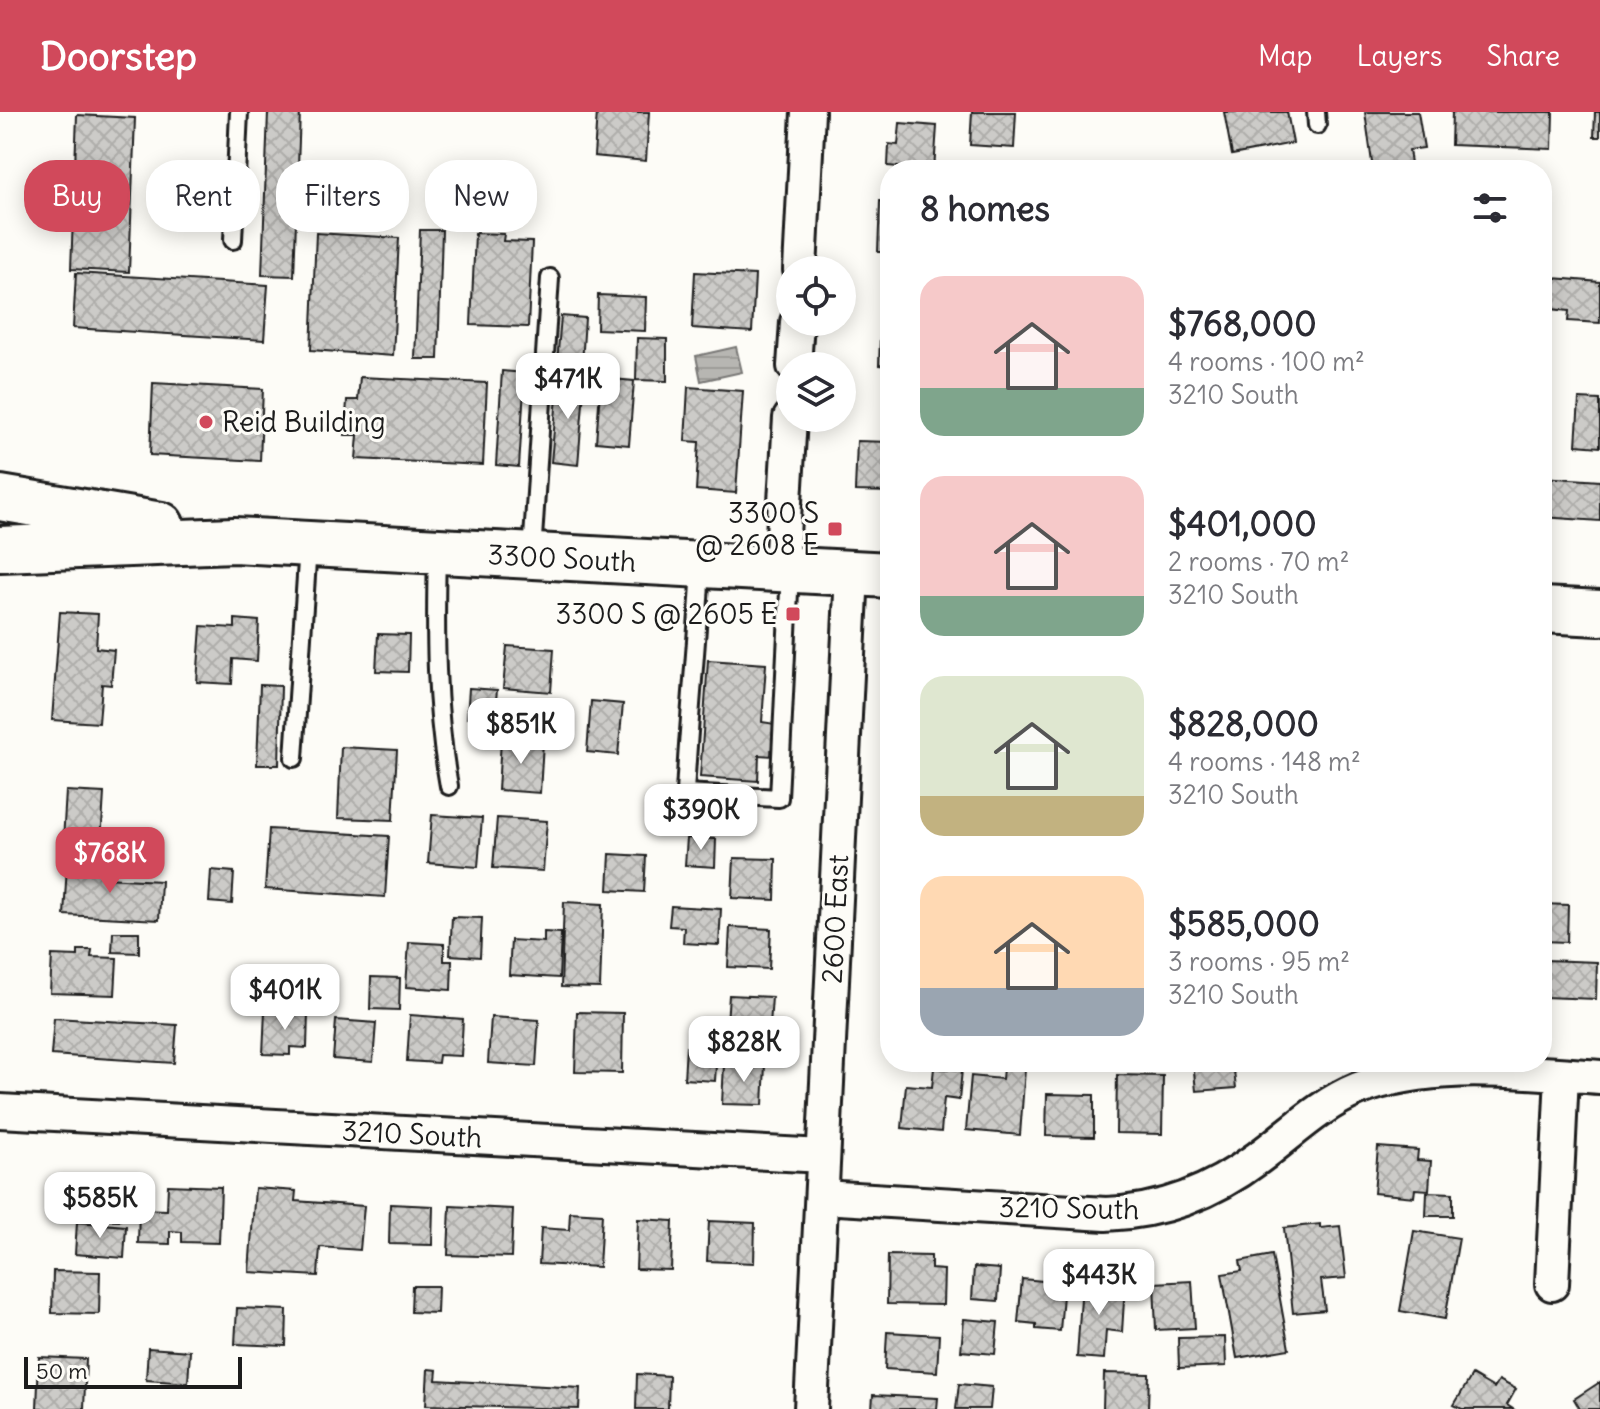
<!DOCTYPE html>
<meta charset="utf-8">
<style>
body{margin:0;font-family:Delius,sans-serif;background:#f2f2f3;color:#2b2b33;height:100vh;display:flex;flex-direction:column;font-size:30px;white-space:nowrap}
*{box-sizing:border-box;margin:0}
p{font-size:26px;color:#7c7c81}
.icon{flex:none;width:44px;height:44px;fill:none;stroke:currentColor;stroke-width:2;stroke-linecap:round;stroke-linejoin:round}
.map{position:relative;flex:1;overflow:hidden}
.sheet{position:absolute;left:880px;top:48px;width:672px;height:912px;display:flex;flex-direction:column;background:#fff;border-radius:32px;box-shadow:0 4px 20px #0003}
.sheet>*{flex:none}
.top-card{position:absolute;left:24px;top:48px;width:736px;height:72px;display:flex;gap:16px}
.tools{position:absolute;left:776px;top:144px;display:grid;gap:16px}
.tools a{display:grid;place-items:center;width:80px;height:80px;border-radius:50%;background:#fff;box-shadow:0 4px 20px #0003;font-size:40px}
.scale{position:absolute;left:24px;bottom:20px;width:218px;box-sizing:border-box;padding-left:8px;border:4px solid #1c1c1c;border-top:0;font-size:22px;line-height:28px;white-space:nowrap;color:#1c1c1c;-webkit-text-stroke:6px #fdfcf7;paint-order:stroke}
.price{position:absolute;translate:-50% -68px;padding:0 18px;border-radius:16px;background:#fff;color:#222;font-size:26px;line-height:52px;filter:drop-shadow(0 2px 4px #0008)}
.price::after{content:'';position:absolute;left:50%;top:48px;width:24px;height:18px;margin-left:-12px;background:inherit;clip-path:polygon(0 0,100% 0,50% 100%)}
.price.current{background:#d1495b;color:#fff}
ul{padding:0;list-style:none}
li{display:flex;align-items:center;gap:24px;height:200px;padding:0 40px}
li span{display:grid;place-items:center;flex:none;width:224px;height:160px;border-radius:24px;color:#555}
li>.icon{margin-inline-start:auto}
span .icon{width:96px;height:96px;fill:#fffc;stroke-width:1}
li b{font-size:34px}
h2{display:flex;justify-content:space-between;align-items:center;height:96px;padding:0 40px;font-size:34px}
.tag{padding:0 28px;border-radius:32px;background:#fff;box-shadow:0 4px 20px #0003;font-size:28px;line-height:72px}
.tag.current{background:#d1495b;color:#fff}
header{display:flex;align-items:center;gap:48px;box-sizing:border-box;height:112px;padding:0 40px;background:#d1495b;color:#fff}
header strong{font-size:38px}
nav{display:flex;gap:44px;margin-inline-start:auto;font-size:28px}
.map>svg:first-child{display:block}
</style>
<header>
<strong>Doorstep</strong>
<nav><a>Map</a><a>Layers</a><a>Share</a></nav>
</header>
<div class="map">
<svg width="1600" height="1297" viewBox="0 0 1600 1297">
<defs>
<pattern id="water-rules" width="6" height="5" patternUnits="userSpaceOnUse" patternTransform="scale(2)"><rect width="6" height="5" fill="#b7b6b2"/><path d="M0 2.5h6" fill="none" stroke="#9d9c98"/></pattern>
<pattern id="building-cross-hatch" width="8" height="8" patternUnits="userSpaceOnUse" patternTransform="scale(2)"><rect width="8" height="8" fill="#cccbc8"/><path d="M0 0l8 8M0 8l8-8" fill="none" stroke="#afaeab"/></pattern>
</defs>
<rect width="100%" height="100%" fill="#fdfcf7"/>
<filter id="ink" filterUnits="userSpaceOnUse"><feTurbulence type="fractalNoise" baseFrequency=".0125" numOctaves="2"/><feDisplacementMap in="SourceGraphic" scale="16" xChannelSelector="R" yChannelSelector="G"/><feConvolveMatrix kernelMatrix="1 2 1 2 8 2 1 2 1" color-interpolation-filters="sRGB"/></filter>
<g filter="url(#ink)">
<!-- water -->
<path fill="url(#water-rules)" stroke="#797876" stroke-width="2" d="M736,235L742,260L701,269L696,244Z"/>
<!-- building -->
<path fill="url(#building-cross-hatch)" stroke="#1c1c1c" stroke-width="2" d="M268,0H300L294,164L262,163Z
M597,0H649L646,49L594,44Z
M972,0H1016L1014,36L970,33Z
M1224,0H1287L1293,31L1232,43Z
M1365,0H1418L1424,36L1409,38L1412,58H1373Z
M1452,0H1553L1552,37L1451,33Z
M1595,0H1600V25H1594Z
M77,3L135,6L129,160L71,157Z
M900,11L937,14L934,58L888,54L889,32L898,33Z
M880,89L890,90V159H884V140H878Z
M420,118H442L438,247H415Z
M316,121L399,126L393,244L311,238Z
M475,121L504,122L503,129L532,130L528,215L471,213Z
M695,160L755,163L752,220L692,216Z
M76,161L268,173L264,228L73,216Z
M1542,165L1600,170V211L1568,209L1569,199L1542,196Z
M598,183L646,185L645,219L597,217Z
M881,198L890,199V254L879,253Z
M561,204L585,206L582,252L557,251Z
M637,226L667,227V269L636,268Z
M502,259L525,261L519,355L496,353Z
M559,264L585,266L578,353L551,350Z
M360,265L487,271L483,353L356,347L358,323H345L347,288H358Z
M601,266L634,269L629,333L596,330Z
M153,271L263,277L260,349L150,343Z
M688,275L743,279L736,381L696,378L699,330L685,329Z
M1579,287L1600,288V335L1576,333Z
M857,329L890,330V380L855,379Z
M1542,365L1600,369V409L1542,405Z
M60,500L98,502L96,536L114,538L111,573L102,572L99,611L52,608Z
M235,507L259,509L257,549L233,547L232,572L197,570L201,514L235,516Z
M378,522L409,523L408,560L376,559Z
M507,534L554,537L551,580L503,576Z
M708,548L766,552L762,610L775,612L773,644L759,643L758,669L700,665Z
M260,573L281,574L279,653H257Z
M469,576L497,578L494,608L467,606Z
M591,589L623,592L618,643L587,640Z
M501,628L543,630L540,681L498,678Z
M341,635L397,638L393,708L338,706Z
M66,679L104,681L101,731L63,729Z
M432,703L482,706L478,755L428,751Z
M497,706L547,709L543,759L493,756Z
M269,717L389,724L385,785L265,777Z
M687,726L716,727L715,755L685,753Z
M610,742L646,744L644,780L608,778Z
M734,746L776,747L775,788L732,786Z
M67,753L105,755V766L161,769L159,808L64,803Z
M211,758L234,760L232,792L209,790Z
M564,790L603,792L600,876L561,875Z
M1542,792L1568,793L1567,830L1542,829Z
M671,794L721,797L719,833L683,831L684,815L669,814Z
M452,805L482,806L480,845L450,843Z
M730,815L771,817L769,857L728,855Z
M113,820H139V841L112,840Z
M544,820L561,821L559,866L509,863L511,828L544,830Z
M409,830L444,832V849H452L451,878L406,875Z
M78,838H92L91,845L117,846L115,883L50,881L52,843L78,844Z
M1545,848L1597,850L1596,887L1544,885Z
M371,865L400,866L399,898L370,897Z
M729,883L772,885L769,928L726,925Z
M265,899L308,900L307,936L290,935V943L263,942Z
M577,900L623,901L622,961L575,960Z
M410,903L463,907L461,944L439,943L438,951L407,949Z
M491,905L539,908L536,954L488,951Z
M54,906L177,913L174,951L51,943Z
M336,908L376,911L373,950L333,947Z
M686,935L717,937L715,969L684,967Z
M1193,950H1233L1236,976L1196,979Z
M724,952L765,953L763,993L722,992Z
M934,956L962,958L959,988L944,986L941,1020L902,1016L906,973L932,975Z
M1003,956L1025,957L1020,1023L966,1018L971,964L1002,967Z
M1117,963L1163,964L1162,1022L1116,1021Z
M1047,982L1094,983V1025L1046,1024Z
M1378,1035L1418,1038L1417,1048L1431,1049L1429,1078L1415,1077L1414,1085L1374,1081Z
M62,1067L122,1070L120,1108L73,1106V1093L61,1092Z
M168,1073L221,1075L219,1131L182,1130V1120L170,1119V1132L138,1131L139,1097L167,1098Z
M255,1076L296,1079L295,1089L364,1094L360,1138L320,1135L318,1164L249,1160Z
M1427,1080L1453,1081V1104H1426Z
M390,1092L433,1094L432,1133L389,1132Z
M450,1094L513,1097L511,1145L448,1143Z
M570,1100L602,1102L599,1155L539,1152L541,1116L569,1118Z
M638,1107L673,1109L671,1158L636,1157Z
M709,1109L755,1111L754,1151L707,1149Z
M77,1110L126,1114L124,1146L75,1142Z
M1320,1112V1116L1340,1114L1346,1166L1321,1168L1325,1198L1293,1201L1284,1116Z
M1414,1119L1459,1126L1445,1207L1400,1199Z
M888,1143L931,1144V1157L944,1158L943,1193L887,1192Z
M1272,1143L1289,1237L1237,1246L1222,1162L1242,1159L1240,1149Z
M974,1155L1000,1157L998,1189L972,1187Z
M53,1159L100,1160L99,1202L52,1201Z
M1022,1167L1064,1171L1060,1219L1036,1217V1212L1018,1210Z
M1192,1169L1195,1216L1156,1218L1154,1171Z
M1082,1171L1125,1173L1122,1220L1106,1218L1104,1247L1077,1245Z
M412,1174H438L437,1201L411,1200Z
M237,1196L287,1198L286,1234L235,1232Z
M964,1207L998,1210L995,1242L961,1239Z
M887,1220L939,1223L937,1260L885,1257Z
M1225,1225L1226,1254L1179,1256L1178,1226Z
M148,1236L190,1239L188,1271L146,1268Z
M39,1245L86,1247L84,1297H37Z
M428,1257L437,1258L436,1268L580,1276L579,1297L426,1293Z
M1104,1261L1149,1262L1148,1297H1103Z
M637,1262L669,1264L668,1297H636Z
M1472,1263L1494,1276L1499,1268L1516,1277L1507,1293L1513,1297H1462L1454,1293Z
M1600,1270V1297H1580L1574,1287Z
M959,1272L992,1275L990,1297H956Z
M873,1283L938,1286L937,1297H872Z"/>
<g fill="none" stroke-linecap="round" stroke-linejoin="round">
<defs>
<path id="service" d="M1316,0L1317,13
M233,128L239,0
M437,441C435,520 435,596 449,674
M532,442L550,166
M701,454C697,531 689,605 685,681L779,686L790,459
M294,646L308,434"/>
<path id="minor" d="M800,158L808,0
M794,254L797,210
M781,457L790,306
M0,999L823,1044
M822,1085L1106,1102C1161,1100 1213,1080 1258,1046C1291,1022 1319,993 1358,977C1432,948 1522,960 1600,965
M1552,1172L1562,963
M811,1297L852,461"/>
<path id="primary" d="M0,386L161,413
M0,437L234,428L890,463
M1542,498L1600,501"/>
</defs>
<!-- service casing -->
<use href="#service" stroke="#1c1c1c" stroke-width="22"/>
<!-- minor casing -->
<use href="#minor" stroke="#1c1c1c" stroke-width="38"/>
<!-- primary casing -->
<use href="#primary" stroke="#1c1c1c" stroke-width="50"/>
<!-- service -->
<use href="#service" stroke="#fdfcf7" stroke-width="16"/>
<!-- minor -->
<use href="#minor" stroke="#fdfcf7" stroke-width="32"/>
<!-- primary -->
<use href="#primary" stroke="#fdfcf7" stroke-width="44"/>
</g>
</g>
<!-- markers -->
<g fill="#d1495b" stroke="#fdfcf7" stroke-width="3">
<circle cx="206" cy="310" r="8"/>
<rect x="827" y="409" width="16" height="16" rx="4"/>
<rect x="785" y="494" width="16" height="16" rx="4"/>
</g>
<g text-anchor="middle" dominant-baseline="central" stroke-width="6" stroke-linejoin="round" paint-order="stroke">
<!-- poi labels -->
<g font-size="28" fill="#1c1c1c" stroke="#fdfcf7" text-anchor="end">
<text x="222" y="310" text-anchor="start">Reid Building</text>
<text x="819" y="401">3300 S<tspan x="819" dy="32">@ 2608 E</tspan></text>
<text x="777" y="502">3300 S @ 2605 E</text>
</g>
<!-- street labels -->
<g font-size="28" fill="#1c1c1c" stroke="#fdfcf7">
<text transform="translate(562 446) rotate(3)">3300 South</text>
<text transform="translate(835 807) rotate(-87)">2600 East</text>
<text transform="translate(412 1022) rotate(3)">3210 South</text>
<text transform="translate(1069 1096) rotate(1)">3210 South</text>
</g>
</g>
</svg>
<div class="tools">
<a><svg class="icon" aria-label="locate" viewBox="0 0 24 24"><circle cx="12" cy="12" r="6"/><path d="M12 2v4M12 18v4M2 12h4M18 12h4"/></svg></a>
<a><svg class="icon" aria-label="layers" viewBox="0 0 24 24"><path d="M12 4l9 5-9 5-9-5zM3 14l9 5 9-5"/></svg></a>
</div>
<div class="scale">50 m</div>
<b class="price" style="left:568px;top:309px">$471K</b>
<b class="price" style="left:521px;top:654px">$851K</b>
<b class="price" style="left:701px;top:740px">$390K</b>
<b class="price current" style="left:110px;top:783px">$768K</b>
<b class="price" style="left:285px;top:920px">$401K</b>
<b class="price" style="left:744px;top:972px">$828K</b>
<b class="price" style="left:100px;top:1128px">$585K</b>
<b class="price" style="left:1099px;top:1205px">$443K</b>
<div class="top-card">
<a class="tag current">Buy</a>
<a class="tag">Rent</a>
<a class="tag">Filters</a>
<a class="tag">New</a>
</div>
<section class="sheet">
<h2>8 homes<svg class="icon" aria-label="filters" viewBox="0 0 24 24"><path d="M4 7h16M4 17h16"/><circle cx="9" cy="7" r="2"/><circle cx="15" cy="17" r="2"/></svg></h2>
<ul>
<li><span style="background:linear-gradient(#f6c9c9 70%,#7fa58c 0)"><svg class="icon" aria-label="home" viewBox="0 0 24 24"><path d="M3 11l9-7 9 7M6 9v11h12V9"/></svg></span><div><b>$768,000</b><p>4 rooms · 100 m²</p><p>3210 South</p></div></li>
<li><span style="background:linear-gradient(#f6c9c9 75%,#7fa58c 0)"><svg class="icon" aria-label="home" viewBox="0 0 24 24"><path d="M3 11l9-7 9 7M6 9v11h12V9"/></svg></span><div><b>$401,000</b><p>2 rooms · 70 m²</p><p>3210 South</p></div></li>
<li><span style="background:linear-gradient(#dfe7d0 75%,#c2b280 0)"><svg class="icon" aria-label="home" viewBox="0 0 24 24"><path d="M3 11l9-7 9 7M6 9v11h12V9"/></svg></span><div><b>$828,000</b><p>4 rooms · 148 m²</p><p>3210 South</p></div></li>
<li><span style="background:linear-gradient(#ffd9b3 70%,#9aa5b1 0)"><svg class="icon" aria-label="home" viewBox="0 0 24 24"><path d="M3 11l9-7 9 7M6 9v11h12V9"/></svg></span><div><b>$585,000</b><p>3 rooms · 95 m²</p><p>3210 South</p></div></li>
</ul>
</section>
</div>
